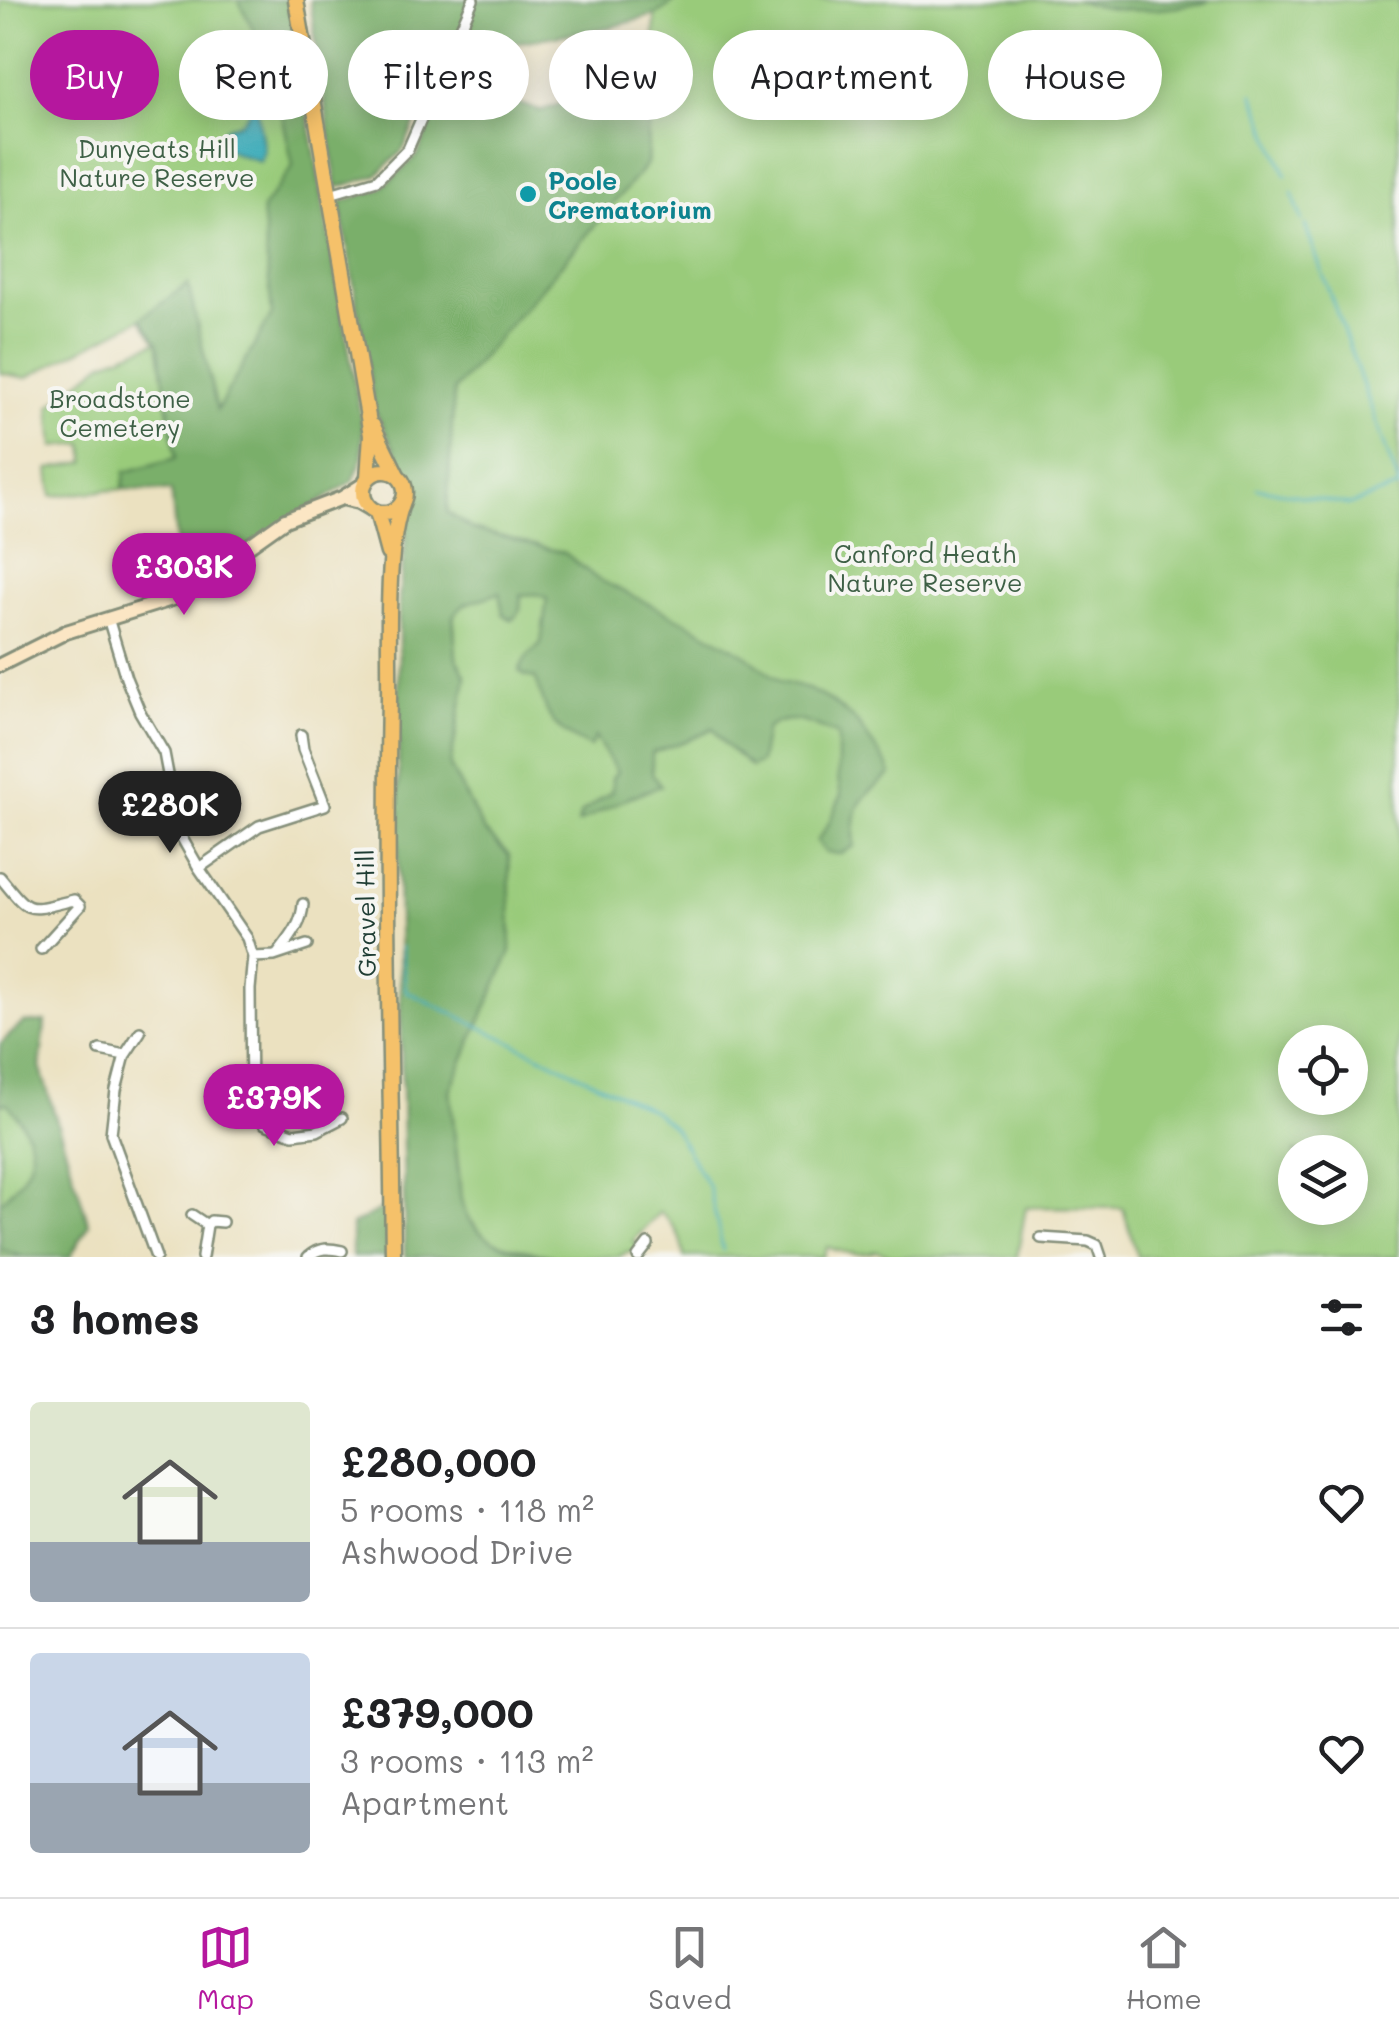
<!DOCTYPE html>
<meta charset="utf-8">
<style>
body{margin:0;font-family:Mali,sans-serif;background:#f6f6f6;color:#202124;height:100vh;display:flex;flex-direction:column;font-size:38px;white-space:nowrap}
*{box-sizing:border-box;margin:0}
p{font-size:32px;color:#757577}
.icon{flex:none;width:55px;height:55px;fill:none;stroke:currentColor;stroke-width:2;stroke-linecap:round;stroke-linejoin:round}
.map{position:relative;height:1257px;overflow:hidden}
.drawer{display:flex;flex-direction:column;background:#fff;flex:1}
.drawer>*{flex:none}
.top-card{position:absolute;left:30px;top:30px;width:1340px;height:90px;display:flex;gap:20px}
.buttons{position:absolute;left:1278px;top:1025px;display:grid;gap:20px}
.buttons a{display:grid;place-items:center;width:90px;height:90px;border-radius:50%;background:#fff;box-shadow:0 5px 25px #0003;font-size:50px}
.price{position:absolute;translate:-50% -85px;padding:0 22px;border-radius:35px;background:#b5179e;color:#fff;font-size:32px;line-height:65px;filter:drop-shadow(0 2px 5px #0008)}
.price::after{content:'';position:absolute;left:50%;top:60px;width:30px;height:22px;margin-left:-15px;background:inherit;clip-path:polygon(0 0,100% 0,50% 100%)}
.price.active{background:#222;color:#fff}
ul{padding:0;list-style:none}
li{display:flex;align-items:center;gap:30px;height:250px;padding:0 30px}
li+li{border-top:2px solid #e0e0e0}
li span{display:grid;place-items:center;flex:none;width:280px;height:200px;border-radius:10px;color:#555}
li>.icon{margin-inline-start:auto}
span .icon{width:120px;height:120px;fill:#fffc;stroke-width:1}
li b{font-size:42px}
h2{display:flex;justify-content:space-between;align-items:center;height:120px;padding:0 30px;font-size:42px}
.chip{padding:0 35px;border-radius:45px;background:#fff;box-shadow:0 5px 25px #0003;font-size:35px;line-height:90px}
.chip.active{background:#b5179e;color:#fff}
.tab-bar{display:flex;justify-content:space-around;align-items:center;height:140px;border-top:2px solid #e0e0e0;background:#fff;font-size:28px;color:#757577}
.tab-bar a{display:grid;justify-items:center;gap:5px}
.tab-bar .active{color:#b5179e}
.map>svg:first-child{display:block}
</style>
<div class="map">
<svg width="1399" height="1257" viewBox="0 0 1399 1257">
<rect width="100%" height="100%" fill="#f6f6f2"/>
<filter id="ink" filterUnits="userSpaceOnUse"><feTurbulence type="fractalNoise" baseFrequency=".01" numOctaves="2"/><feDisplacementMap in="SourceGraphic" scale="20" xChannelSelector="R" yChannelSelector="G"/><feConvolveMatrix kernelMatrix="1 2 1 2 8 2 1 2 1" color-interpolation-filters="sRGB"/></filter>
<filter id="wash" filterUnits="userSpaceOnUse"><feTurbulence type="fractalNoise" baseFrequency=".0048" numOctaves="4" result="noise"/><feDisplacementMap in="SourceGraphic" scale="40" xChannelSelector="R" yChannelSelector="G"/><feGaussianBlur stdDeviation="2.25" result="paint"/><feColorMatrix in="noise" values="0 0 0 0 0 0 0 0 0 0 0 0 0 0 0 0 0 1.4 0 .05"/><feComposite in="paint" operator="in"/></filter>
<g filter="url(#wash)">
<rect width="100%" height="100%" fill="#ebe1c0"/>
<!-- green -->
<path fill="#99cb7a" stroke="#5c8457" stroke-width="2.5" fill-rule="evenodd" d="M0,0H288L363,430L362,459L353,481L171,488L125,472L123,489L52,496L49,469L86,462L84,444L54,447L50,406L104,362L157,342L141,319L26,378L0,373Z
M656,0H1399V1257H1137L1123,1208L1026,1207L1017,1257H896L877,1251C861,1257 843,1253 827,1247L823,1257H684C681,1236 676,1226 660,1212L633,1241L642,1247L637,1253L627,1252L618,1257H555L488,1241L463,1211L450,1090L511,951L509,855L484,831L450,766L466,677L456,657L447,506L454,390L647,164ZM1295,1042H1350V1098H1295ZM1295,1152H1350V1208H1295Z
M45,1022L40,1067L89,1225L70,1257H0V1044L23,1023Z"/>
<!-- forest -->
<path fill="#7aaf6a" stroke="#4c764f" stroke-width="2.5" d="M238,0H288L363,430L362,459L353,481L181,589L171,491L123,489L125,472L176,458L158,343L141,318L188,284L217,410L272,314L262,209L293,166L271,63Z
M310,0H677L655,15L612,27L445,54L403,150L376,176L337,188Z
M1077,0H1210L1204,3C1162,10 1118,16 1077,0Z
M652,72L647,164L454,390L447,512L472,529L565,553L596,578L688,623L746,655L781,682L808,689L831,701L855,720L887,764L891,774C858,802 854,800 854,846L840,854L826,853L817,841L828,825L841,796L838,778V735C812,725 791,710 766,729L760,762L751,767L724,744L713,728L696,737L652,753V773L661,786L629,797L578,823L581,813L612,791V778L617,772L595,737L590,747C576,740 557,730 550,717C543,705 541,690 535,678L525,676L519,671L526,658L541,643L547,598L536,594L521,595L520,611L512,620L503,614L499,593L465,604L453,616L456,657L466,677L450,766L484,831L509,855L511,951L450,1090L461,1199C470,1243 516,1252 555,1257H405L398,864L399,598L412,484L375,411L340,202L381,189L417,156L450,80L540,111Z
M45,1022L40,1067L89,1225L70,1257H23L0,1249V1202C38,1167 42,1144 7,1103L0,1104V1044L23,1023Z
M386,1207L387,1257H352V1225Z"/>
<!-- water -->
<path fill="#3dacb9" stroke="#2e7476" stroke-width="2.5" d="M253,107L257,109L264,150L260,161C244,155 224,155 220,136L225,128L241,122Z"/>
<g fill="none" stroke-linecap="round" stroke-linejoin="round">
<!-- stream -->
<path stroke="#3dacb9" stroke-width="2.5" d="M1253,93L1286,175
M1292,193L1302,220
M1305,225L1399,485
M1257,488L1349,505L1399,487
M401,947L406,991L652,1110L674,1128L709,1187L723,1250"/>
</g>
</g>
<g filter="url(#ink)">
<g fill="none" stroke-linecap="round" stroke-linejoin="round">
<defs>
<path id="street" d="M330,194L377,180L408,149L473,0
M108,618L126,678L140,712L164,753L179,833L199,868L247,938L253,957L250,989L251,1106L265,1124L293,1134L317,1131L342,1118
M199,868L259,826L325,805L303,749L301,735
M0,877C32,916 25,911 74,900L80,906L41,949
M277,955C289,939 302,925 303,904
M253,957L274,956L307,945
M140,1032L125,1055L116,1090L111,1134L156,1257
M100,1050L125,1055
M192,1215L207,1225
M1041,1238L1088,1241L1097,1245L1101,1257
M202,1257L207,1225L211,1221L222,1222
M308,1257C319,1247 329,1248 342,1251
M638,1257L648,1244"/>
<path id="secondary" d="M342,498L359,502L371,509
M0,665L66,632L175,598L285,520L342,498L364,484"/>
<path id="primary" d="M296,0L368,417L371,435L368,478
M373,426L397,475
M363 492a21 21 0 1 1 42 0a21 21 0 1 1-42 0Z
M377,512L388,553
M393,1257C391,1071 385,885 389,699C390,643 384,551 403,501"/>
</defs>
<!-- street casing -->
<use href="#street" stroke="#858f7a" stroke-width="14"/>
<!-- secondary casing -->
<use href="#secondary" stroke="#858f7a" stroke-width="18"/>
<!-- primary casing -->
<use href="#primary" stroke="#858f7a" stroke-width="19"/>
<!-- street -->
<use href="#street" stroke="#fff" stroke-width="9"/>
<!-- secondary -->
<use href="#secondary" stroke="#fbe6c4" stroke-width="12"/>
<!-- primary -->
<use href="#primary" stroke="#f5c16b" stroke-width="14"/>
</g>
</g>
<!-- markers -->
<circle fill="#0f9aa8" stroke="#f6f6f2" stroke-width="4" cx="528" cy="194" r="10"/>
<g text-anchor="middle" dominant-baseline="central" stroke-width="8" stroke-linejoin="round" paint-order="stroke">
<!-- park labels -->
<g font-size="25" fill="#3e6046" stroke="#f6f6f2">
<text x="157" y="148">Dunyeats Hill<tspan x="157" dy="29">Nature Reserve</tspan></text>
<text x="120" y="398">Broadstone<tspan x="120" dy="29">Cemetery</tspan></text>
<text x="925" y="553">Canford Heath<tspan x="925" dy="29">Nature Reserve</tspan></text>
</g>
<!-- culture labels -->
<g font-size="25" font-weight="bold" fill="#0d838f" stroke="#f6f6f2" text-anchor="start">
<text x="548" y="180">Poole<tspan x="548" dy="29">Crematorium</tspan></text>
</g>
<!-- street labels -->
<g font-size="25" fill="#1f3d34" stroke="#f6f6f2">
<text transform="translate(365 913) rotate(-91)">Gravel Hill</text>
</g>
</g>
</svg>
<div class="buttons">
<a><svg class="icon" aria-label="locate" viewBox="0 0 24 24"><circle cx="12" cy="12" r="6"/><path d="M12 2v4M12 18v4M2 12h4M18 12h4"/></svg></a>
<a><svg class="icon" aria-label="layers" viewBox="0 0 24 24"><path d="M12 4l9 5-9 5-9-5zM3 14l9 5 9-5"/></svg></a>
</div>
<b class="price" style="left:184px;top:618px">£303K</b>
<b class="price active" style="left:170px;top:856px">£280K</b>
<b class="price" style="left:274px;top:1149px">£379K</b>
<div class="top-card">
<a class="chip active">Buy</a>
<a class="chip">Rent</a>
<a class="chip">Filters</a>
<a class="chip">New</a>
<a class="chip">Apartment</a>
<a class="chip">House</a>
</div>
</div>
<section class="drawer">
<h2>3 homes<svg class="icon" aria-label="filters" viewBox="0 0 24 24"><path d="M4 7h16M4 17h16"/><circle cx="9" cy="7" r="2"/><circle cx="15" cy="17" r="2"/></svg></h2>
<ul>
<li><span style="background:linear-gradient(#dfe7d0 70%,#9aa5b1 0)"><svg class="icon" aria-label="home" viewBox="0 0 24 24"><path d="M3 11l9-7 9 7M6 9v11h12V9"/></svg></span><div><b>£280,000</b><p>5 rooms · 118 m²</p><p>Ashwood Drive</p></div><svg class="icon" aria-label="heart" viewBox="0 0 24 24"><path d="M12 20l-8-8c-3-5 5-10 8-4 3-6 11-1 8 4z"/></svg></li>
<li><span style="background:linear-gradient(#c9d6e8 65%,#9aa5b1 0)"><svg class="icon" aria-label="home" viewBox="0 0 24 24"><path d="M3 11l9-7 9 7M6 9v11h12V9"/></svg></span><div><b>£379,000</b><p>3 rooms · 113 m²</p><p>Apartment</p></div><svg class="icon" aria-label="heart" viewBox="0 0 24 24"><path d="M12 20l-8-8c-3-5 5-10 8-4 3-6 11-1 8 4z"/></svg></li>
</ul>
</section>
<nav class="tab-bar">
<a class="active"><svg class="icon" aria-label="map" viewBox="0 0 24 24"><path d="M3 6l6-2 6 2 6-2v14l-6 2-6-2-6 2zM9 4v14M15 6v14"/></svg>Map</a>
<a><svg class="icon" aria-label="saved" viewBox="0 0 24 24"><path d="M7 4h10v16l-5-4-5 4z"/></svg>Saved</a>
<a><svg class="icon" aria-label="home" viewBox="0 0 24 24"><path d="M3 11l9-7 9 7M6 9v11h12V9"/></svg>Home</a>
</nav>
